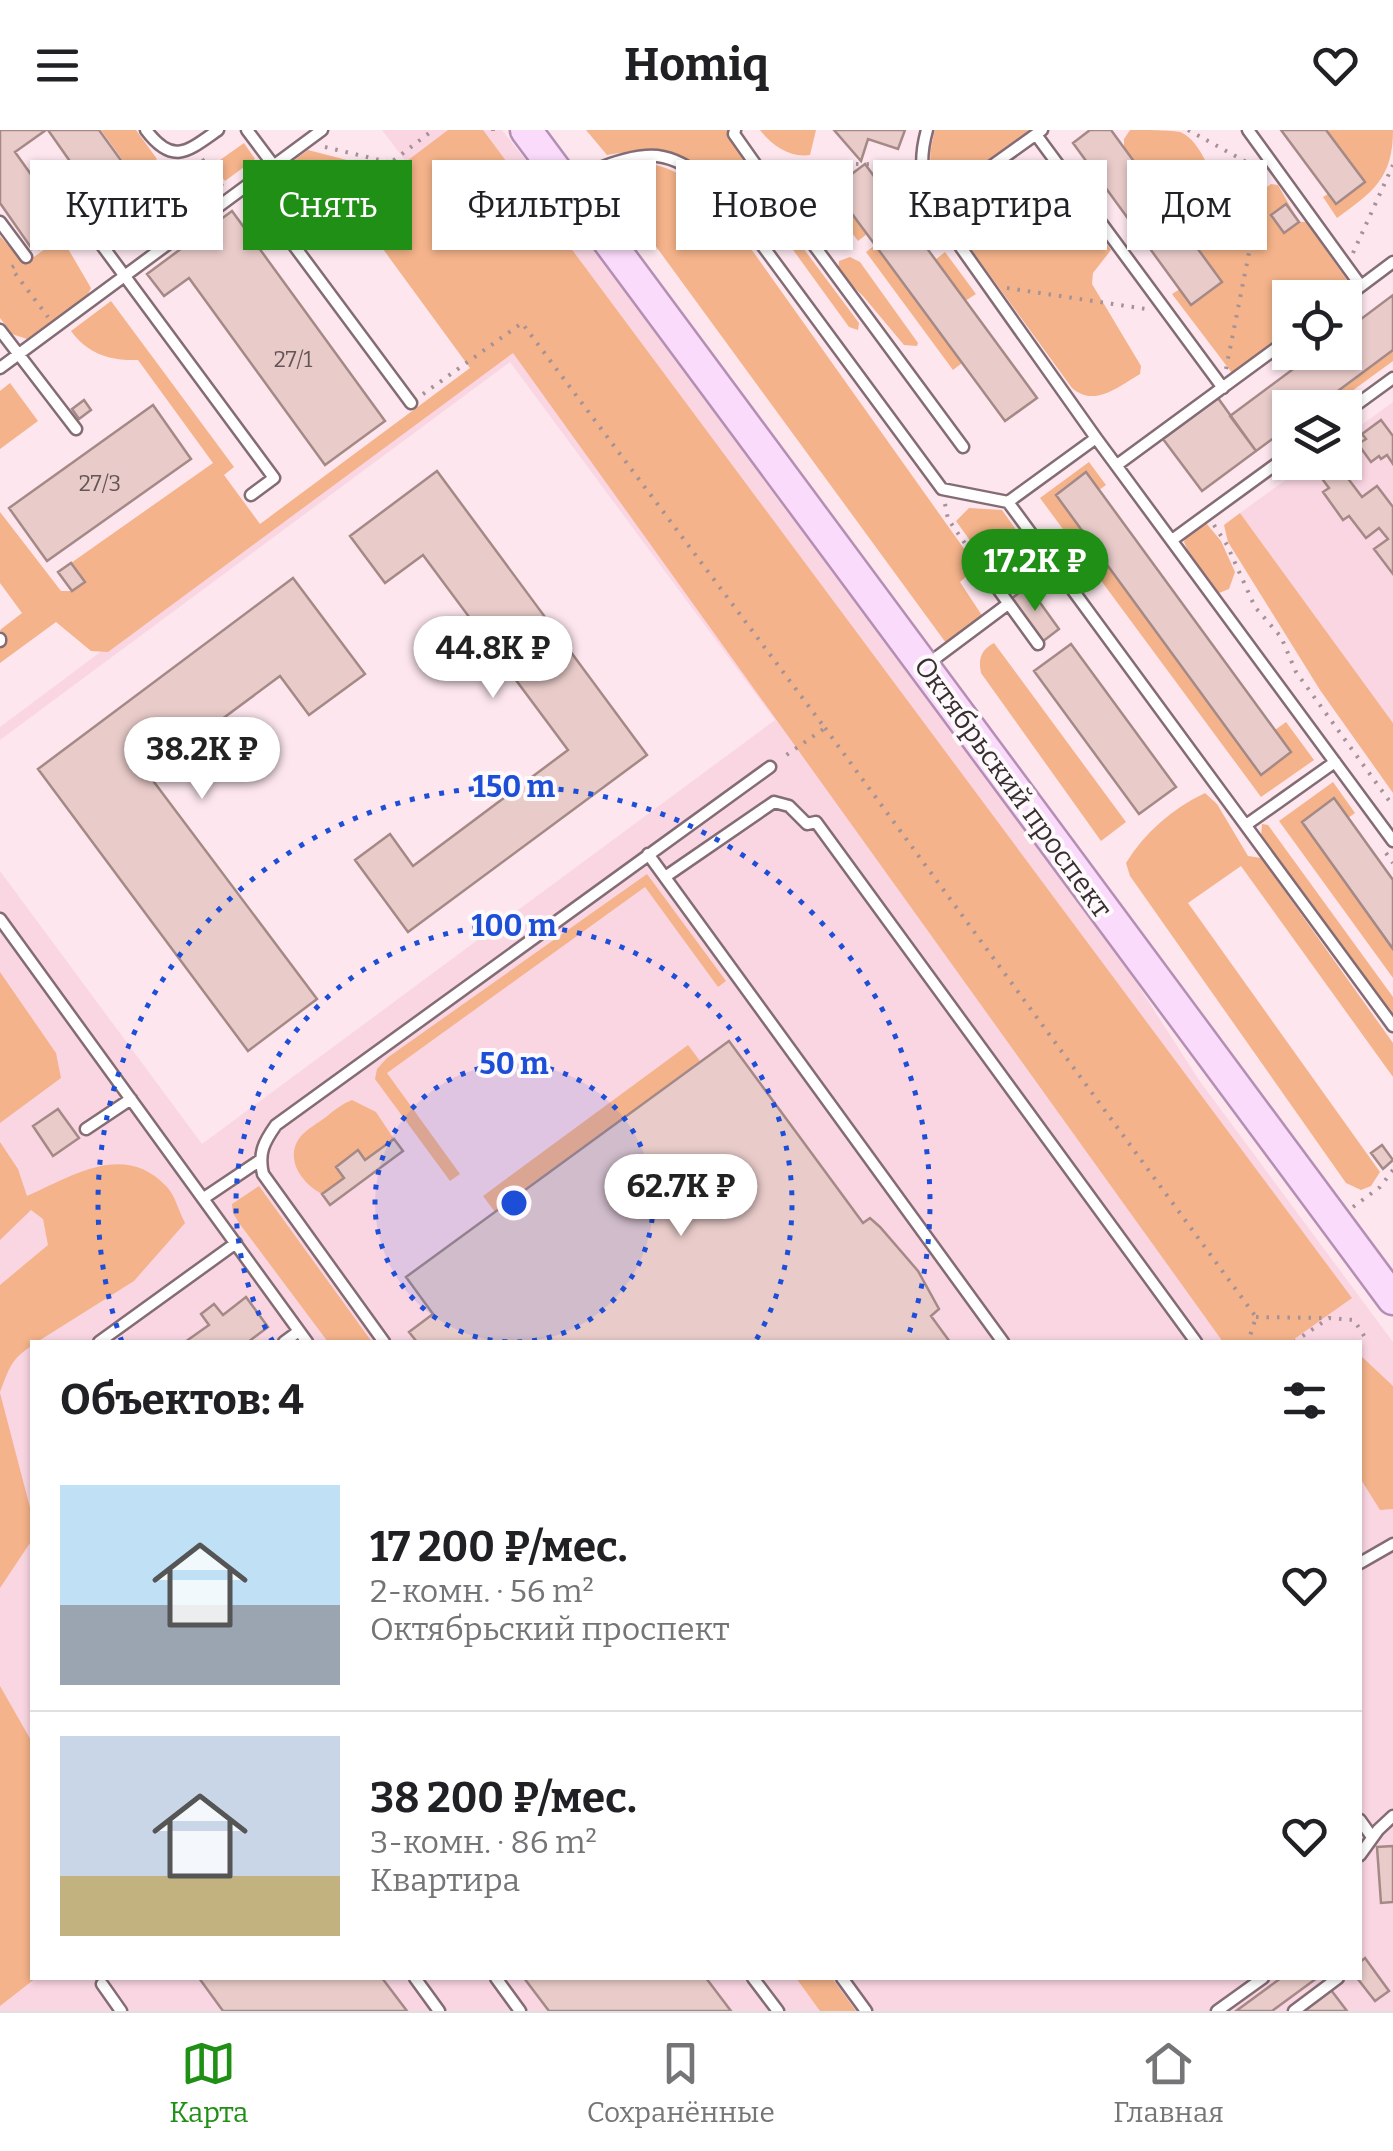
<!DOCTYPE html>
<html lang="ru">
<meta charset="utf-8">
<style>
body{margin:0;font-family:Bitter,serif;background:#f6f6f6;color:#202124;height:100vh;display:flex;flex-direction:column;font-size:38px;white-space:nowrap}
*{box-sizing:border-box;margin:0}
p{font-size:32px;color:#757577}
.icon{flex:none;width:55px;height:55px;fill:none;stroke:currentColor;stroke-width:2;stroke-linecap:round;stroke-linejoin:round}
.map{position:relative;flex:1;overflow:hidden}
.side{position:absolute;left:30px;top:1210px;width:1332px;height:640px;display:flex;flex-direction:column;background:#fff;border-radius:0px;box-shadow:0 2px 8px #0004}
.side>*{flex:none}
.top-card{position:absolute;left:30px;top:30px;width:1335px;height:90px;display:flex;gap:20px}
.controls{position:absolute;left:1272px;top:150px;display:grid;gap:20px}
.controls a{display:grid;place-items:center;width:90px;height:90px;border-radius:0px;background:#fff;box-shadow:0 2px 8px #0004;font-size:50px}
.price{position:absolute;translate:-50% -85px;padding:0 22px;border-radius:35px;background:#fff;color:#222;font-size:32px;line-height:65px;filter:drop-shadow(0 2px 5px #0008)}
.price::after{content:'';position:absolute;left:50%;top:60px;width:30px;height:22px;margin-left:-15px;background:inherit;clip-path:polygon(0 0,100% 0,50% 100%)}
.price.selected{background:#208f15;color:#fff}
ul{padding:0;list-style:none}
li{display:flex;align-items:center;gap:30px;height:250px;padding:0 30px}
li+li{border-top:2px solid #e0e0e0}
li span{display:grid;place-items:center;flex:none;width:280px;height:200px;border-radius:0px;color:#555}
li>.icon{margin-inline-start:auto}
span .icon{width:120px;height:120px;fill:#fffc;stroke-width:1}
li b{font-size:42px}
h2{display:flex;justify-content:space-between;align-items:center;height:120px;padding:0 30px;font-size:42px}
.pill{padding:0 35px;border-radius:0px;background:#fff;box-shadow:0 2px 8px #0004;font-size:35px;line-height:90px}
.pill.selected{background:#208f15;color:#fff}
header{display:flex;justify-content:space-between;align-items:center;height:130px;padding:0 30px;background:#fff;font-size:45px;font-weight:700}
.tab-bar{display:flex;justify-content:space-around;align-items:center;height:140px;border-top:2px solid #e0e0e0;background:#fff;font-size:28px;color:#757577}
.tab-bar a{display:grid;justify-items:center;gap:5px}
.tab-bar .selected{color:#208f15}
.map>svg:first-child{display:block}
</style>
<header><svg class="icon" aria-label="menu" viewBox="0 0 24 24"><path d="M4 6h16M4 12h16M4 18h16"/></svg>Homiq<svg class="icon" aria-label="heart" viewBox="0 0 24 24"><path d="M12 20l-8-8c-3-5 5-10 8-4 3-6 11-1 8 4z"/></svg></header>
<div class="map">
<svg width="1393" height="1881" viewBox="0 0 1393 1881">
<rect width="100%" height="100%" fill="#fde6ee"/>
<!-- built -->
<path fill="#fad6e3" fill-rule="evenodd" d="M382,0H502L584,105L1127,838L1199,950L1393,1212V1881H0V741L202,1014L775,590L510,232L0,610V597L533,199ZM32,1212H1360V1848H32Z
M1393,272V593L1240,383L1309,333L1345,332V307Z"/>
<!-- green -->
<path fill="#f4b38a" d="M101,0H136L157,29L134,46Z
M448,0H483L1352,1168L1290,1212H1223L513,223L108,522L91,521L56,492L0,533V516L6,511L0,500L22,483L0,453V382L61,461H72L85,452L71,433L213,333L138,230C110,231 88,224 71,201L111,171L234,337L224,345L260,394L470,238L350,74Z
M586,0H731L764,54L769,68L756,81C735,77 728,61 712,47C678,17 649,17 607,25Z
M760,0H816L810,25C790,28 772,16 760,0Z
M935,0H1034L946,59C925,43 929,23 935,0Z
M1130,0C1145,0 1167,0 1180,2C1210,15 1209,67 1246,72L1271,54L1278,55L1299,92H1306L1352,157L1338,167L1290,168V203L1232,243L1172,164L1180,159L1222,151L1124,18V9Z
M1326,0H1393C1393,48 1373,62 1337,88L1323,67L1328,64L1336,74L1365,52Z
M244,13L255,29L225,51L213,35Z
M308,20L378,38L294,101L260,55Z
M1011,31H1016L1033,54L1050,46L1058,49L1111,120L1093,143L1092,154L1141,236L1140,244C1119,256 1095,278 1072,258L941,78L964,63L977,81L1011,56L1000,40Z
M648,33C683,40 704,59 727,85L977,437L960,452L983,487L946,513L622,70C619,49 627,38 648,33Z
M833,58L867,104L858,111L824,64Z
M113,70L120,79L67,117L91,158L87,166L27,209L12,204L0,188V106L24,134Z
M780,87L859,193L858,200L849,197L775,95Z
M875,115L962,233L953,240L866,122Z
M945,122L976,164L965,171L935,130Z
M850,127L860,132L918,213L917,216L904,215L863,166L838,142L839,131Z
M1393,220V231L1330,277L1315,278Z
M10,253L38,291L0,319V261Z
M1089,332L1106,355L1099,360L1086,343L1056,365L1261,644L1291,622L1275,600L1286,592L1314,630L1261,667L1040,368Z
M969,378L1002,380L1019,404L1017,407L984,430L956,391Z
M1240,383L1393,593V663L1320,560L1228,412L1224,395Z
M1206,393L1221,411L1235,442L1229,459L1219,463L1194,435L1184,412C1188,400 1194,395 1206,393Z
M994,513L1126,692L1101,711L981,543C978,529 981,520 994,513Z
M1333,652L1355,683L1348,688L1334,669L1302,692L1393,819V848L1279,691Z
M1205,663L1217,674L1248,726L1261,728L1393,913V947L1241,736L1188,773L1380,1042L1371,1056L1361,1060L1346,1053L1130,746L1126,733C1145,702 1172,679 1205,663Z
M1262,694L1268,695L1393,867V888L1261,707Z
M647,744L726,851L718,857L645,757L387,943L460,1044L450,1051L375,949L377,939L387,928Z
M0,842L56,923L61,948L0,993Z
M688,915L700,931L495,1082L483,1066Z
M352,970L376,982L394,1009L365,1030L358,1021L336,1036L344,1048L322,1064C302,1054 283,1028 301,1006C307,999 318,993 326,987C334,980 342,974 352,970Z
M0,1012L18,1039L27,1066C73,1046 124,1011 167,1057C175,1065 179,1082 185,1093L134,1151L37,1212C12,1229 12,1231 0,1262V1155L48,1115L43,1089L31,1080L0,1110Z
M259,1056L372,1212H328L239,1093L233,1083L232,1074Z
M1360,1225L1393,1256V1379L1380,1380L1360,1348Z
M0,1263L32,1385V1410L0,1458Z
M0,1556L32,1612V1848H36L0,1876Z
M796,1848H832L856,1881H820Z"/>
<!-- building -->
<path fill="#e9ccca" stroke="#a48986" stroke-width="2.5" d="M0,0H46L15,22L42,60L74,37L48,0H99L133,47L32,119L0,73Z
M834,0H905L898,19L868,9L861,31Z
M1090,0H1111L1222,152L1191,175L1073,13Z
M1281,0H1326L1365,52L1336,74Z
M865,34L1037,268L1005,291L833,58Z
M160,36L204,40L217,57L143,112L113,70Z
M1286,74L1299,92L1284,103L1271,85Z
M232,81L385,291L325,335L189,148L164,166L147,144Z
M1393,165V220L1315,278H1290V296L1256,321L1230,286L1316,222H1345V201Z
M1218,268L1256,321L1202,361L1163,309Z
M84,270L91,280L79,289L72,279Z
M153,275L191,329L47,431L9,378Z
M1381,290L1393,306V334L1387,325L1381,329L1379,326L1371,332L1358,314L1366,309L1362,304Z
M1337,334L1362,367L1377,356L1393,377V444L1374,419L1388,409L1379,398L1366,408L1349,386L1343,390L1323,362L1329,358L1320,346Z
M437,341L647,625L408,802L355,730L390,704L413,736L568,620L423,425L385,453L350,406Z
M1086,342L1291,622L1261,645L1056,365Z
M71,433L85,452L72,461L58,442Z
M293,448L365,544L309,585L280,546L148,644L317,869L248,921L38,639Z
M1028,456L1059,499L1042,512L1011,469Z
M1071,514L1176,657L1139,684L1034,541Z
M1334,668L1393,750V819L1302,692Z
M729,911L863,1093L870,1088L880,1097L918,1141L939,1179L931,1186L950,1212H417L409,1202L433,1184L406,1147Z
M58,979L79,1008L53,1026L33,996Z
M394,1009L403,1021L330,1075L322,1064L344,1048L336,1037L358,1020L365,1030Z
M1382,1015L1393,1030L1383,1039L1371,1023Z
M246,1167L268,1197L248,1212H185L209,1195L201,1184L214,1174L223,1185Z
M1393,1716V1772L1381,1773L1377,1717Z
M1365,1828L1389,1861L1375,1871L1357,1848H1360V1832Z
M199,1848H382L407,1881H223Z
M524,1848H706L731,1881H549Z
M1281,1848H1317L1272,1881H1236Z
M1331,1860L1347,1881H1304Z"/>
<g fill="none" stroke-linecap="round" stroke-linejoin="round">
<defs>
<path id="service" d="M146,0C173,36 188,21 218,0
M247,0L274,36
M735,0L734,4L782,72L748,96L942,359L1008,372L1393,896
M927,0C919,28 921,51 933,78L1096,308L1393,711
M1248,0L1361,156
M1037,6L1223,258
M569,50C594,41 619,28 646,26C688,22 724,67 748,96
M249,55L411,273
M782,72L963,317
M933,78L1042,0
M0,92L26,127
M101,114L274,348L251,365
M1345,168L1393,132
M0,200L76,299
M0,238L322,0
M1345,283L1393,248
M1117,335L1290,208
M1008,372L1096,308
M1172,410L1290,324
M980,434L1038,514
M0,509V511
M925,536L1008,474
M1246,695L1335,632
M648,724L1003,1212
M665,747L774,672L789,676L807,694L816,692L1196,1212
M0,789L307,1212
M86,999L131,969
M204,1068L259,1031
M99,1212L236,1113
M284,1212L299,1201
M384,1212L263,1044C258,1023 264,1012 276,995L770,637
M1360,1433L1393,1414
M1360,1690L1372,1707
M1360,1725L1378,1700L1393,1686
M415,1848L439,1881
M496,1848L520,1881
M753,1848L778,1881
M842,1848L866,1881
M102,1854L121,1881
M1217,1881L1263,1848
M1294,1881L1338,1848"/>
<path id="primary" d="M526,0L1393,1169"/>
</defs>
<!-- service casing -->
<use href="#service" stroke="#846c75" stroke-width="15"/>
<!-- primary casing -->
<use href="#primary" stroke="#b48eb3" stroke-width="35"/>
<!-- path -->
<path stroke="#a39298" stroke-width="4" stroke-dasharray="2.5 8" stroke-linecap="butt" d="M493,0V1
M1188,0L1259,39
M325,17L388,32
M202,29L223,57
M814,33L909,35
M891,33L912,62
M794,63L807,54
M302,101L433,0
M38,119L160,31
M1353,123L1393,35
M14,136L11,138L48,187
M1007,158L1146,179
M1226,239L1264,47
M423,264L522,193L825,598L782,628
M945,374L948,389L971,422
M1214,395L1227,415L1255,477L1281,507L1296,542L1393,676
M994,429L1019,411
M825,598L1256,1187L1248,1212
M1386,723L1393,733
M1353,1077L1380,1057L1393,1040
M1256,1187L1326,1188
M1294,1212L1329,1188L1354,1190L1366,1209
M1360,1632V1641"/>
<!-- service -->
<use href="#service" stroke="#fff" stroke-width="10"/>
<!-- primary -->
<use href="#primary" stroke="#fadbfb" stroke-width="30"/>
</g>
<!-- distance rings -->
<circle cx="514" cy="1073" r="139" fill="#1d4ed8" fill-opacity=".12"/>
<g fill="none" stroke="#1d4ed8" stroke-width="5" stroke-dasharray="5 10">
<circle cx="514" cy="1073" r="139"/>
<path d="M273 1212A278 278 0 1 1 755 1212"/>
<path d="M122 1212A416 416 0 1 1 906 1212"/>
</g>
<g text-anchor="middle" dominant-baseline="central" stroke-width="8" stroke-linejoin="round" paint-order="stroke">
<!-- number labels -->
<g font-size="22" fill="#645557">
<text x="293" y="229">27/1</text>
<text x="100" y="353">27/3</text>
</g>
<!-- street labels -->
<g font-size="28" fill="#382d31" stroke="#fef9fb">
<text transform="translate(1013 657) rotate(54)">Октябрьский проспект</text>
</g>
</g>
<circle cx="514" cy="1073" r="15" fill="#1d4ed8" stroke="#fef9fb" stroke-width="5"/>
<g font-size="30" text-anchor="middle" font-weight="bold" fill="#1d4ed8" stroke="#fef9fb" stroke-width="8" stroke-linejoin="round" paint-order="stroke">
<text x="514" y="667">150 m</text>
<text x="514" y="806">100 m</text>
<text x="514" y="944">50 m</text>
</g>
</svg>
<div class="controls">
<a><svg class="icon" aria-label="locate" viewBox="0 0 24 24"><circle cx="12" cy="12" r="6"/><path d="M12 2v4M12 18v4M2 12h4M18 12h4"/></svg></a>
<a><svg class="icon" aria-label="layers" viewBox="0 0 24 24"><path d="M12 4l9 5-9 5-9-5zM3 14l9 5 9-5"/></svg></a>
</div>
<b class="price selected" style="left:1035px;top:484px">17.2K ₽</b>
<b class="price" style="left:493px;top:571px">44.8K ₽</b>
<b class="price" style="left:202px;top:672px">38.2K ₽</b>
<b class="price" style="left:681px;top:1109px">62.7K ₽</b>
<div class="top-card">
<a class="pill">Купить</a>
<a class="pill selected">Снять</a>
<a class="pill">Фильтры</a>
<a class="pill">Новое</a>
<a class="pill">Квартира</a>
<a class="pill">Дом</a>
</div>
<section class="side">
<h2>Объектов: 4<svg class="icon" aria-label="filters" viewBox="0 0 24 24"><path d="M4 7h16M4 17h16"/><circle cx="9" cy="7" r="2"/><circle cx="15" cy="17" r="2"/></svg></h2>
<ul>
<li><span style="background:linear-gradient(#bfe0f5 60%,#9aa5b1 0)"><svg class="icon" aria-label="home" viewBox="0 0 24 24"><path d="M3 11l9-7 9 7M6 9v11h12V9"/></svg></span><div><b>17 200 ₽/мес.</b><p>2-комн. · 56 m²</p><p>Октябрьский проспект</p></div><svg class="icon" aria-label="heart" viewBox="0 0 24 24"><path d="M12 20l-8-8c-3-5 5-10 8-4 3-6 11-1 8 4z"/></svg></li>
<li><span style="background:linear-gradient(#c9d6e8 70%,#c2b280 0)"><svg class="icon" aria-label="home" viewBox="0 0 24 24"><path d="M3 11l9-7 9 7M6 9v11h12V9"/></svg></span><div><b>38 200 ₽/мес.</b><p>3-комн. · 86 m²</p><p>Квартира</p></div><svg class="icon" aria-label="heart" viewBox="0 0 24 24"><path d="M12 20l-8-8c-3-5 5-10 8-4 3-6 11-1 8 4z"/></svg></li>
</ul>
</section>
</div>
<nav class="tab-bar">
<a class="selected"><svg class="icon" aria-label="map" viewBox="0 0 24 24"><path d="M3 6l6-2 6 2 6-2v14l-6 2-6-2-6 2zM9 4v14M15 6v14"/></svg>Карта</a>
<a><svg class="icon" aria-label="saved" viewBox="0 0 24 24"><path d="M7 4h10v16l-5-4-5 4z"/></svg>Сохранённые</a>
<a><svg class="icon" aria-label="home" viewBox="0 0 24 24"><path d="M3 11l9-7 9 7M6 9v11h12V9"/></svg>Главная</a>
</nav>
